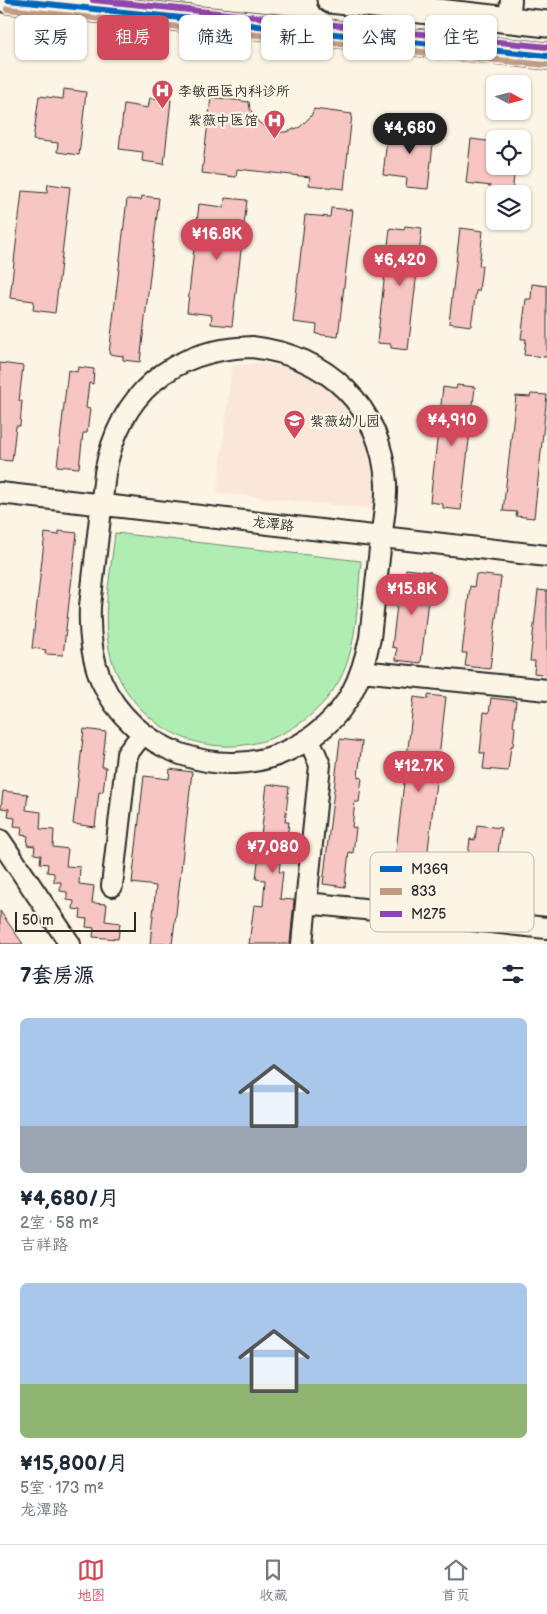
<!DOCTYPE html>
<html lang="zh">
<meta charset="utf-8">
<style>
body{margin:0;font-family:"Balsamiq Sans","LXGW WenKai TC",sans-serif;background:#f6f6f7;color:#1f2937;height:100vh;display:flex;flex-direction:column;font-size:19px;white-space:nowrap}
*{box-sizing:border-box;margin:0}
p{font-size:16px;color:#747a83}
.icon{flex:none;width:28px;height:28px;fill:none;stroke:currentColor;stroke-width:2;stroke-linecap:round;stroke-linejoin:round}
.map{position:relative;height:944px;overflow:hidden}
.details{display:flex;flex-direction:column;background:#fff;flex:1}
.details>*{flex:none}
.hud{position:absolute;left:15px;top:15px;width:518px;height:45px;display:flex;gap:10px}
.needle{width:32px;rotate:97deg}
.controls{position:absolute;left:486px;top:75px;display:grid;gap:10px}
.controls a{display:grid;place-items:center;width:45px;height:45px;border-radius:8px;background:#fff;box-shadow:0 1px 4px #0004;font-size:25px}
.scale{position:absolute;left:15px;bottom:12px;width:121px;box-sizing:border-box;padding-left:5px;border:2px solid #2b2b2b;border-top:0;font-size:14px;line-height:18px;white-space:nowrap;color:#2b2b2b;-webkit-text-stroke:4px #fcf5e5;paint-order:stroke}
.price{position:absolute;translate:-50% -42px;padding:0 11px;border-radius:18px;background:#d1495b;color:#fff;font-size:16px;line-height:32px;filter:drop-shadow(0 1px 2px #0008)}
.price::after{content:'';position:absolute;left:50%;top:30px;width:15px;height:11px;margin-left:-8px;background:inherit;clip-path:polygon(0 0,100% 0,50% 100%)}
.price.active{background:#222;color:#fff}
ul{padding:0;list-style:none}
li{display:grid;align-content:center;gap:10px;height:265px;padding:0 20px}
li span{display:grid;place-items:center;height:155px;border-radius:8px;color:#555}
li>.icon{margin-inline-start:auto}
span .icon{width:90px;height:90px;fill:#fffc;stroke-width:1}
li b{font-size:21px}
h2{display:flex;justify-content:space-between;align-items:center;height:60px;padding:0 20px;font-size:21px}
.chip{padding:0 18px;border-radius:8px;background:#fff;box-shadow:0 1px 4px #0004;font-size:18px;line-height:45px}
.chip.active{background:#d1495b;color:#fff}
.menu{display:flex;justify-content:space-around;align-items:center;height:70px;border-top:1px solid #e0e1e3;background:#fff;font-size:14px;color:#747a83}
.menu a{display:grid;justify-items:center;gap:2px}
.menu .active{color:#d1495b}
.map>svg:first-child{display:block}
</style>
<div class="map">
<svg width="547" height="944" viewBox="0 0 547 944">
<rect width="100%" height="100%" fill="#fcf5e5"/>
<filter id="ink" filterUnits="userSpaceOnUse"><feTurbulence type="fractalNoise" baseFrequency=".02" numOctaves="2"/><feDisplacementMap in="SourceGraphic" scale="10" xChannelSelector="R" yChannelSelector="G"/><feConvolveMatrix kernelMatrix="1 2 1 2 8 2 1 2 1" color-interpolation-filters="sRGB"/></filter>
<g filter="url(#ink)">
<!-- built -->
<path fill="#fae7da" d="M262,363L295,369L352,405L378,475L375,509L217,493L232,365Z"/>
<!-- green -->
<path fill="#b0edb2" stroke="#6e8c6e" d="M115,533L361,561C357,601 358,652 336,686C292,754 198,768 141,709C127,694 116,676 111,657C100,617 111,573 115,533Z"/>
<!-- building -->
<path fill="#f7c6c2" stroke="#2b2b2b" d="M64,89L86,92L79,155L57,152L58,143L33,140L39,96L63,99Z
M211,97L249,102L250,109L258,122L271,130L278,132H286L300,127L311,116L314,109L352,114L344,189L309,185L310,177L237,169L236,177L202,173Z
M150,98L171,100L164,164L142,161L143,152L119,149L124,104L148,108Z
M413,124L435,126L428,189L406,187L407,178L383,175L388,130L412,133Z
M471,139L495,142V166H515L512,194H490L491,186L466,183Z
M48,184L70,187L55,313L33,310L34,301L10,298L22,191L47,193Z
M142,196L159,198L140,362L123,360V356L109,354L127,199L141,200Z
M225,198L247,200L232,326L211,324L212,315L187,312L199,204L224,207Z
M331,208L353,210L338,337L316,334L317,325L293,322L305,215L330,217Z
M405,226L422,228L408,350L391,348V344L377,343L390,228L404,230Z
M460,228L483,231L479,266H482L479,291H476L471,326L449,323Z
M532,284L547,286V357L524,355L526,339H521L526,299H531Z
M0,363L23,366L19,401H22L20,426H16L12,461L0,460Z
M78,367L94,369L93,384L89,383L86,408L90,409L87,433H83L79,468L57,466L68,370L77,372Z
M457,385L475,387L461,510L443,508V504L430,502L443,387L456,389Z
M531,394L547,395L534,518L516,516L517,512L503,511L516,396L530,397Z
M59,531L77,533L63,655L45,654L46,650L32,648L45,533L59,535Z
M406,569L431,572L421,663L396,660L397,648L392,647L400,580L405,581Z
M476,574L501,577L490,669L465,666L467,653H462L470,586L474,587Z
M538,590L547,591V675L534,673L535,661H530Z
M428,695L446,697L423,892L405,890L406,886L392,885L414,697L428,699Z
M491,698L516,701L513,726L515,727L513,746H511L508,771L483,769L485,753H480L484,712L489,713Z
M84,729L106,732L102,767H106L103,792H99L95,827L73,824Z
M340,739L362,742L358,777L362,778L359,802H355L352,827L356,828L353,853L349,852L345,887L323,884Z
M170,769L192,772L176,914L172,944H150L156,886L132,883L144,776L169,779Z
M267,784L289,787L285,822H289L286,847H282L279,872H283L280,899L294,900L290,944H249L254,905L263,906L265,880L256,879Z
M3,791L28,794L26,810L41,812L40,829L54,830L53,847L68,849L66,866L80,867L79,884L94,886L92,903L107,904L105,921L120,923L118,939L93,937L94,928L86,927L87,919L80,918L81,910L73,909L74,901L67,900V892L60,891L61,882H54V873L47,872L48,864L40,863L41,855L34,854L35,846L27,845L28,836L21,835L22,827L14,826L15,818L8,817L9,809L1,808Z
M477,825L501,828L498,853H501L499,873H496L493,898L468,896L470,880H465L470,839L475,840Z
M0,911L23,944H0Z"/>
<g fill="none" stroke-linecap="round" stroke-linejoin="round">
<defs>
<path id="minor" d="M509,20L511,0
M252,347C327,356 381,405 386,483C387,502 383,521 381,540C377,573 374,605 370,638C366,657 361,675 352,692C339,717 315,738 289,750C220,783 132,751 101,680C91,656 89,632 90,606L105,473C119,394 172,349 252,347Z
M0,493L547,556
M361,671L547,690
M309,739L320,765L306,903L547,928
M0,840L70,944
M112,886L127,754L143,733
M302,944L306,903"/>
<path id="major" d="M8,0L547,56
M330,0L547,24"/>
</defs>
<!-- minor casing -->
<use href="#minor" stroke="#2b2b2b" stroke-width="24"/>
<!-- major casing -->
<use href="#major" stroke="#2b2b2b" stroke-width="29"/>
<!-- minor -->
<use href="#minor" stroke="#fcf5e5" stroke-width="20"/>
<!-- major -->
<use href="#major" stroke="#fcf5e5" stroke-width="25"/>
<defs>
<path id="bus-1" d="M8,0L547,56"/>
<path id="bus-2" d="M7,9L546,65"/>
<path id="bus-3" d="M93,0L547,47"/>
</defs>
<!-- bus-1 casing -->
<use href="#bus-1" stroke="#fcf5e5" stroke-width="10"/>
<!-- bus-2 casing -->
<use href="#bus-2" stroke="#fcf5e5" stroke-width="10"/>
<!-- bus-3 casing -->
<use href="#bus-3" stroke="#fcf5e5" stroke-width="10"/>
<!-- bus-1 -->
<use href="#bus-1" stroke="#0065bd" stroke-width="6"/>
<!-- bus-2 -->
<use href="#bus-2" stroke="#bf9c84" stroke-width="6"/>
<!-- bus-3 -->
<use href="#bus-3" stroke="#8e44ad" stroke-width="6"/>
</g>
</g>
<!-- icons -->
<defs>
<symbol id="hospital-pin" viewBox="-11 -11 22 30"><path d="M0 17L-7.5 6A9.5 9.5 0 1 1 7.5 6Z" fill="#d1495b" stroke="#fcf5e5"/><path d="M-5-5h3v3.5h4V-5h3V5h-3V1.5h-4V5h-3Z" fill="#fff"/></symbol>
<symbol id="school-pin" viewBox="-11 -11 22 30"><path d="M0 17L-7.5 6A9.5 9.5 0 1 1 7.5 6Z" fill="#d1495b" stroke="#fcf5e5"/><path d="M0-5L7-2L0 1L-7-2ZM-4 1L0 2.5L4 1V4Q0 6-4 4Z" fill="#fff"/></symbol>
</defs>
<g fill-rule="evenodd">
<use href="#hospital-pin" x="150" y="78" width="25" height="34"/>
<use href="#hospital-pin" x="262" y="108" width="25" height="34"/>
<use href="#school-pin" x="282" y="408" width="25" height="34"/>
</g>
<g text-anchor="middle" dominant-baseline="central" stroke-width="4.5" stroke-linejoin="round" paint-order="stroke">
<!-- poi labels -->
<g font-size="14" fill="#2b2b2b" stroke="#fcf5e5" text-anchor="start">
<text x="178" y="91">李敏西医内科诊所</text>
<text x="258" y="120" text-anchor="end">紫薇中医馆</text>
<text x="310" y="421">紫薇幼儿园</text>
</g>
<!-- street labels -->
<g font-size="14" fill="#2b2b2b" stroke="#fcf5e5">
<text transform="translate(273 524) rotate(7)">龙潭路</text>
</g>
</g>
<!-- legend -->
<rect x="370" y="852" width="164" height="80" rx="8" fill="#fcf5e5" stroke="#bdb8ad" stroke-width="1"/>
<rect x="380" y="866" width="22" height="6" fill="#0065bd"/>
<rect x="380" y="888" width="22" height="7" fill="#bf9c84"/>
<rect x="380" y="911" width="22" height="6" fill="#8e44ad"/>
<g font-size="14" fill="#2b2b2b">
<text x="411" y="874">M369</text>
<text x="411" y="896">833</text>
<text x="411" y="919">M275</text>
</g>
</svg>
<div class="controls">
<a><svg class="needle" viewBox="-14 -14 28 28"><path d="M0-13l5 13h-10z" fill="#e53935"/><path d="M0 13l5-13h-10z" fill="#747a83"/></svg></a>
<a><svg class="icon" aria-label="locate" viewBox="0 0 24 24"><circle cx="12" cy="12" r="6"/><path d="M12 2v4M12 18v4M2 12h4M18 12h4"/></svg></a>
<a><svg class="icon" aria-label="layers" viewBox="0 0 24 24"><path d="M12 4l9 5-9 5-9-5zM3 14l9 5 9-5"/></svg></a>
</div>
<div class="scale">50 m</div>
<b class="price active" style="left:410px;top:155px">¥4,680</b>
<b class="price" style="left:217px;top:261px">¥16.8K</b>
<b class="price" style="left:400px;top:287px">¥6,420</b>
<b class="price" style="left:452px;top:447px">¥4,910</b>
<b class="price" style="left:412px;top:616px">¥15.8K</b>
<b class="price" style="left:419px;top:793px">¥12.7K</b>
<b class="price" style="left:273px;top:874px">¥7,080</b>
<div class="hud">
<a class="chip">买房</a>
<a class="chip active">租房</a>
<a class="chip">筛选</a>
<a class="chip">新上</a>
<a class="chip">公寓</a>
<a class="chip">住宅</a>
</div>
</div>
<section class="details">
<h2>7套房源<svg class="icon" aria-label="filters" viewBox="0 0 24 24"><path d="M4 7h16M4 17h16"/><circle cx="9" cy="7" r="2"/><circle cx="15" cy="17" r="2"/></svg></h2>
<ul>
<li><span style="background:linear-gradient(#a9c7e8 70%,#9aa5b1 0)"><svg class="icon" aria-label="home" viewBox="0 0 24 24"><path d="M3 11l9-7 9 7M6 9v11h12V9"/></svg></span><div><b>¥4,680/月</b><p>2室 · 58 m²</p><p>吉祥路</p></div></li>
<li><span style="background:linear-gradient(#a9c7e8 65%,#8fb573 0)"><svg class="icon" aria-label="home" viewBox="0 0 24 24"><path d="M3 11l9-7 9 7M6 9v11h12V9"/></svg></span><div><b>¥15,800/月</b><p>5室 · 173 m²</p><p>龙潭路</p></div></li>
</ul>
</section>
<nav class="menu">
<a class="active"><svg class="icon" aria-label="map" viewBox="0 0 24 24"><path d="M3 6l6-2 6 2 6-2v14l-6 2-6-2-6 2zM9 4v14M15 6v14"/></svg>地图</a>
<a><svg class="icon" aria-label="saved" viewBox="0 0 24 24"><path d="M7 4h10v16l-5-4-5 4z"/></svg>收藏</a>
<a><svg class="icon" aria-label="home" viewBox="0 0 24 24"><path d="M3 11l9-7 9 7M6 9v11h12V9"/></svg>首页</a>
</nav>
